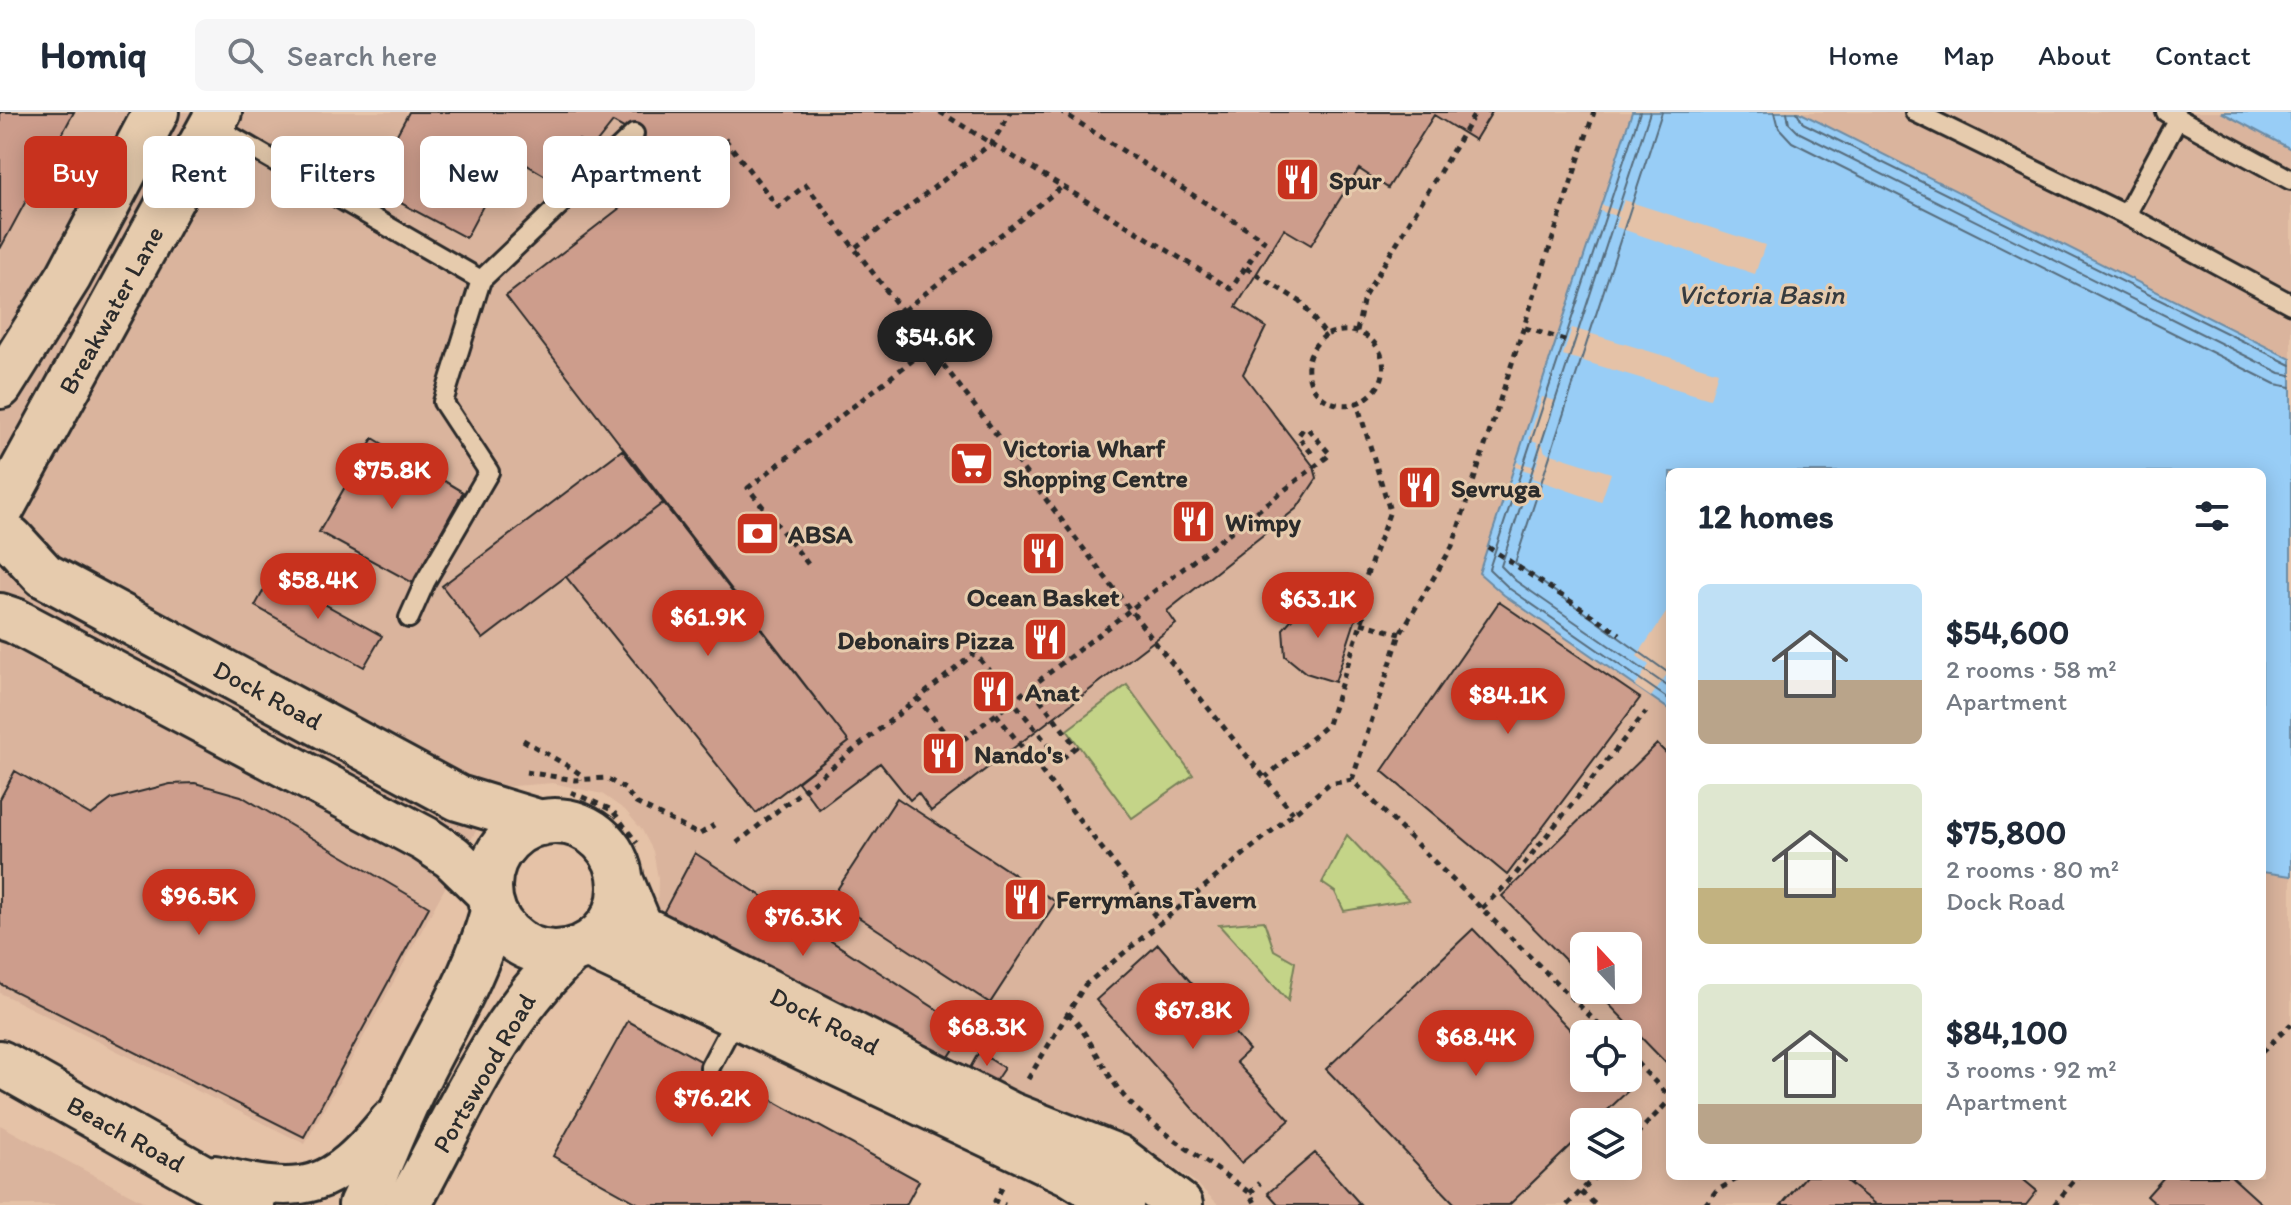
<!DOCTYPE html>
<meta charset="utf-8">
<style>
body{margin:0;font-family:Itim,sans-serif;background:#f6f6f7;color:#1f2937;height:100vh;display:flex;flex-direction:column;font-size:30px;white-space:nowrap}
*{box-sizing:border-box;margin:0}
p{font-size:26px;color:#747a83}
.icon{flex:none;width:44px;height:44px;fill:none;stroke:currentColor;stroke-width:2;stroke-linecap:round;stroke-linejoin:round}
.map{position:relative;flex:1;overflow:hidden}
.details{position:absolute;left:1666px;top:356px;width:600px;height:712px;display:flex;flex-direction:column;background:#fff;border-radius:12px;box-shadow:0 4px 20px #0003}
.details>*{flex:none}
.guide{position:absolute;left:24px;top:24px;width:760px;height:72px;display:flex;gap:16px}
.needle{width:52px;rotate:338deg}
.fabs{position:absolute;left:1570px;top:820px;display:grid;gap:16px}
.fabs a{display:grid;place-items:center;width:72px;height:72px;border-radius:12px;background:#fff;box-shadow:0 4px 20px #0003;font-size:40px}
.price{position:absolute;translate:-50% -68px;padding:0 18px;border-radius:28px;background:#c8321e;color:#fff;font-size:26px;line-height:52px;filter:drop-shadow(0 2px 4px #0008)}
.price::after{content:'';position:absolute;left:50%;top:48px;width:24px;height:18px;margin-left:-12px;background:inherit;clip-path:polygon(0 0,100% 0,50% 100%)}
.price.on{background:#222;color:#fff}
ul{padding:0;list-style:none}
li{display:flex;align-items:center;gap:24px;height:200px;padding:0 32px}
li span{display:grid;place-items:center;flex:none;width:224px;height:160px;border-radius:12px;color:#555}
li>.icon{margin-inline-start:auto}
span .icon{width:96px;height:96px;fill:#fffc;stroke-width:1}
li b{font-size:34px}
h2{display:flex;justify-content:space-between;align-items:center;height:96px;padding:0 32px;font-size:34px}
.pill{padding:0 28px;border-radius:12px;background:#fff;box-shadow:0 4px 20px #0003;font-size:28px;line-height:72px}
.pill.on{background:#c8321e;color:#fff}
header{display:flex;align-items:center;gap:48px;box-sizing:border-box;height:112px;padding:0 40px;background:#fff;border-bottom:2px solid #e0e1e3}
header strong{font-size:38px}
nav{display:flex;gap:44px;margin-inline-start:auto;font-size:28px}
.search{width:560px;height:72px;background:#f6f6f7;display:flex;align-items:center;gap:20px;box-sizing:border-box;padding:0 28px;border-radius:12px;color:#747a83;font-size:30px}
.map>svg:first-child{display:block}
</style>
<header>
<strong>Homiq</strong>
<div class="search"><svg class="icon" aria-label="search" viewBox="0 0 24 24"><circle cx="10" cy="10" r="6"/><path d="M15 15l6 6"/></svg>Search here</div>
<nav><a>Home</a><a>Map</a><a>About</a><a>Contact</a></nav>
</header>
<div class="map">
<svg width="2291" height="1093" viewBox="0 0 2291 1093">
<rect width="100%" height="100%" fill="#e5c2a7"/>
<filter id="ink" filterUnits="userSpaceOnUse"><feTurbulence type="fractalNoise" baseFrequency=".0125" numOctaves="2"/><feDisplacementMap in="SourceGraphic" scale="16" xChannelSelector="R" yChannelSelector="G"/><feConvolveMatrix kernelMatrix="1 2 1 2 8 2 1 2 1" color-interpolation-filters="sRGB"/></filter>
<g filter="url(#ink)">
<!-- built -->
<path fill="#dab49d" fill-rule="evenodd" d="M0,0H1632L1479,460L1504,483L1670,598V1064H2262V760L2291,764V1093H1219L1195,1070L1116,1017L943,962L657,805L658,766L653,739L642,718L625,698L602,682L553,671L500,675L305,1032L0,881ZM1584,834H1628V878H1584ZM1584,922H1628V966H1584ZM1584,1010H1628V1054H1584Z
M1799,0H2221L2291,37V247Z
M0,1013L50,1040L150,1093H0Z"/>
<!-- green -->
<path fill="#c4d488" stroke="#78805a" stroke-width="2" d="M1127,573L1193,663L1132,706L1067,618Z
M1347,723L1409,788L1344,799L1335,780L1322,771Z
M1264,809L1274,838L1295,850L1288,889L1219,813Z"/>
<!-- water -->
<path fill="#98cdf6" stroke="#6c8ca5" stroke-width="2" d="M1632,0H1799L2291,247V764L2262,760V360H1670V598L1504,483L1479,461Z
M2221,0H2291V37Z"/>
<!-- pier -->
<path fill="#e5c2a7" d="M1624,88L1765,133L1755,162L1616,115L1619,105L1600,99L1602,93L1620,99Z
M1572,216L1718,260L1710,287L1563,243Z
M1542,285L1556,289L1542,331L1545,340L1611,361L1601,390L1532,366L1534,361L1515,355L1517,350L1536,355L1540,342L1537,330L1529,327Z
M1670,495V558L1651,585L1635,574L1649,553L1637,544Z"/>
<g fill="none" stroke-linecap="round" stroke-linejoin="round">
<!-- shore -->
<path stroke="#576c7c" stroke-width="2" d="M1640,0L1489,457L1510,477L1670,588
M1650,0L1501,454L1516,469L1670,576
M1662,0L1515,451L1670,562
M1775,0L1779,16L1792,30L2275,272L2291,275
M1787,0L1789,11L1798,20L2280,261L2291,263
M1797,0L1803,11L2291,253"/>
</g>
<!-- building -->
<path fill="#cd9d8c" stroke="#2b2b2b" stroke-width="2" d="M0,0H74L0,137Z
M409,0H1492L1475,28L1434,3L1388,76L1359,57L1311,133L1284,117L1236,195L1266,215L1243,262L1314,355L1317,366L1297,396L1167,499L1176,512L931,699L918,681L910,688L880,651L819,697L798,670L849,630L506,184L682,48L613,10L593,35L579,28L556,70L510,43L466,126L369,74Z
M373,326L463,380L413,471L319,420Z
M622,338L663,391L483,527L442,474Z
M663,391L849,630L756,701L566,465Z
M272,463L382,524L364,555L255,494Z
M1499,490L1640,586L1507,763L1382,659Z
M1314,492L1357,503L1335,570L1306,561L1285,544L1283,517L1301,496Z
M1657,632L1670,645V945L1665,950L1595,878H1628V834H1584V867L1502,784Z
M15,659L91,703L112,687L170,672L195,671L241,684L429,795L304,1025L0,872V687Z
M897,686L1056,790L990,891L831,787Z
M695,741L967,917L943,954L864,903L858,912L661,805Z
M1473,817L1584,932V966H1617L1629,978L1595,1010H1584V1021L1509,1093H1456L1326,957Z
M1158,832L1249,938L1236,950L1290,1008L1241,1051L1096,888Z
M628,909L919,1069L906,1093H641L553,1044Z
M979,940L1004,956L994,971L970,956Z
M1315,1041L1361,1093H1279L1268,1081Z
M1806,1064H1840L1876,1093H1781Z
M1857,1064H2019L2037,1079L2026,1093H1876L1850,1072Z
M2165,1064H2231L2263,1093H2157L2147,1084Z"/>
<g fill="none" stroke-linecap="round" stroke-linejoin="round">
<defs>
<path id="lane" d="M1915,0L2126,103
M2166,0L2291,68
M2178,6L2126,103L2291,192
M212,13L481,168
M409,506L425,470L489,360L443,290L481,168L634,22
M710,955L737,904"/>
<path id="street" d="M215,1062C304,1085 331,1079 389,1007"/>
<path id="secondary" d="M0,274L69,164L156,0
M2,396L219,0
M11,427L44,463L458,686L541,711
M0,504L15,509L425,727L452,745L489,781
M489 775a66 66 0 1 1 132 0a66 66 0 1 1-132 0Z
M621,769L640,815L1011,1003L1117,1045L1180,1093
M587,833L1070,1061L1121,1093
M0,951L252,1093
M361,1093C379,1056 393,1017 411,980C441,917 474,869 493,800
M408,1093C456,1006 497,907 571,839"/>
</defs>
<!-- lane casing -->
<use href="#lane" stroke="#2b2b2b" stroke-width="24"/>
<!-- street casing -->
<use href="#street" stroke="#2b2b2b" stroke-width="42"/>
<!-- secondary casing -->
<use href="#secondary" stroke="#2b2b2b" stroke-width="50"/>
<!-- path -->
<path stroke="#2b2b2b" stroke-width="5" stroke-dasharray="6 6" stroke-linecap="butt" d="M940,0L1231,177L1264,128L1062,0
M725,27L778,95L806,73L1154,529L1293,701
M856,135L992,31L1011,0
M1246,156L1301,190L1326,223C1379,201 1408,270 1357,291L1390,399L1358,487L1364,503L1328,612L1266,665
M904,198L1062,75
M1525,216L1568,229
M1357,219L1364,185L1476,0
M1326,223C1289,249 1313,303 1357,291
M1488,435L1620,522
M808,452L748,376L931,234
M1361,511L1400,522
M917,585L955,634L1327,345L1330,342L1308,317H1303L1298,324L1314,344
M996,602L1160,810
M523,628L573,657L580,662V668
M526,660L575,668L606,666L625,677L636,691L692,719L700,722L714,713
M1352,668L1400,522L1452,435L1594,0
M571,680L612,698L637,731
M737,731L975,541L1060,648L1076,635L1031,575
M1482,796L1511,768L1646,600
M1068,901C1092,924 1105,966 1131,992C1164,1024 1213,1053 1250,1081L1256,1093
M2262,940L2291,912
M1628,942L1670,985
M1028,967L1085,873L1329,672L1352,668L1608,922
M1628,1031L1670,988
M1002,1076L995,1089L1005,1093
M1581,1080L1596,1093
M1250,1081L1260,1071
M1567,1093L1606,1054
M1705,1093L1716,1079L1742,1064
M2054,1093L2078,1064"/>
<!-- lane -->
<use href="#lane" stroke="#e6cbad" stroke-width="18"/>
<!-- street -->
<use href="#street" stroke="#e6cbad" stroke-width="36"/>
<!-- secondary -->
<use href="#secondary" stroke="#e6cbad" stroke-width="44"/>
</g>
</g>
<!-- icons -->
<defs>
<symbol id="restaurant-square" viewBox="-11 -11 22 22"><rect x="-9" y="-9" width="18" height="18" rx="4" fill="#c8321e" stroke="#e6cbad"/><path d="M-5-6h1v4h1v-4h1v4h1v-4h1v5L-1.5 .5V6h-2V.5L-5-1ZM5-6V6H3V1.5H1.5Q1.5-4 5-6Z" fill="#fff"/></symbol>
<symbol id="supermarket-square" viewBox="-11 -11 22 22"><rect x="-9" y="-9" width="18" height="18" rx="4" fill="#c8321e" stroke="#e6cbad"/><path d="M-6-5.5h2.5l.6 2H6L4.5 2H-2.5L-4.4-4H-6ZM-1.5 3.2a1.3 1.3 0 1 0 .1 0ZM3 3.2a1.3 1.3 0 1 0 .1 0Z" fill="#fff"/></symbol>
<symbol id="bank-square" viewBox="-11 -11 22 22"><rect x="-9" y="-9" width="18" height="18" rx="4" fill="#c8321e" stroke="#e6cbad"/><path d="M-6-4H6V4H-6ZM0-2.3a2.3 2.3 0 1 0 0 4.6a2.3 2.3 0 1 0 0-4.6Z" fill="#fff"/></symbol>
</defs>
<g fill-rule="evenodd">
<use href="#restaurant-square" x="1272" y="42" width="51" height="51"/>
<use href="#supermarket-square" x="946" y="326" width="51" height="51"/>
<use href="#restaurant-square" x="1394" y="350" width="51" height="51"/>
<use href="#restaurant-square" x="1168" y="384" width="51" height="51"/>
<use href="#bank-square" x="732" y="396" width="51" height="51"/>
<use href="#restaurant-square" x="1018" y="416" width="51" height="51"/>
<use href="#restaurant-square" x="1020" y="502" width="51" height="51"/>
<use href="#restaurant-square" x="968" y="554" width="51" height="51"/>
<use href="#restaurant-square" x="918" y="616" width="51" height="51"/>
<use href="#restaurant-square" x="1000" y="762" width="51" height="51"/>
</g>
<g text-anchor="middle" dominant-baseline="central" stroke-width="6" stroke-linejoin="round" paint-order="stroke">
<!-- poi labels -->
<g font-size="26" font-weight="bold" fill="#2b2b2b" stroke="#e6cbad" text-anchor="start">
<text x="1329" y="68">Spur</text>
<text x="1003" y="336">Victoria Wharf<tspan x="1003" dy="30">Shopping Centre</tspan></text>
<text x="1451" y="376">Sevruga</text>
<text x="1225" y="410">Wimpy</text>
<text x="788" y="422">ABSA</text>
<text x="1043" y="485" text-anchor="middle">Ocean Basket</text>
<text x="1014" y="528" text-anchor="end">Debonairs Pizza</text>
<text x="1025" y="580">Anat</text>
<text x="974" y="642">Nando's</text>
<text x="1056" y="787">Ferrymans Tavern</text>
</g>
<!-- street labels -->
<g font-size="26" fill="#2b2b2b" stroke="#e6cbad">
<text transform="translate(111 198) rotate(-61)">Breakwater Lane</text>
<text transform="translate(268 583) rotate(28)">Dock Road</text>
<text transform="translate(825 909) rotate(27)">Dock Road</text>
<text transform="translate(484 961) rotate(-60)">Portswood Road</text>
<text transform="translate(126 1022) rotate(29)">Beach Road</text>
</g>
<!-- water labels -->
<g font-size="28" font-style="italic" fill="#363b3f" stroke="#e6cbad">
<text x="1761" y="182">Victoria Basin</text>
</g>
</g>
</svg>
<div class="fabs">
<a><svg class="needle" viewBox="-14 -14 28 28"><path d="M0-13l5 13h-10z" fill="#e53935"/><path d="M0 13l5-13h-10z" fill="#747a83"/></svg></a>
<a><svg class="icon" aria-label="locate" viewBox="0 0 24 24"><circle cx="12" cy="12" r="6"/><path d="M12 2v4M12 18v4M2 12h4M18 12h4"/></svg></a>
<a><svg class="icon" aria-label="layers" viewBox="0 0 24 24"><path d="M12 4l9 5-9 5-9-5zM3 14l9 5 9-5"/></svg></a>
</div>
<b class="price on" style="left:935px;top:266px">$54.6K</b>
<b class="price" style="left:392px;top:399px">$75.8K</b>
<b class="price" style="left:318px;top:509px">$58.4K</b>
<b class="price" style="left:1318px;top:528px">$63.1K</b>
<b class="price" style="left:708px;top:546px">$61.9K</b>
<b class="price" style="left:1508px;top:624px">$84.1K</b>
<b class="price" style="left:199px;top:825px">$96.5K</b>
<b class="price" style="left:803px;top:846px">$76.3K</b>
<b class="price" style="left:1193px;top:939px">$67.8K</b>
<b class="price" style="left:987px;top:956px">$68.3K</b>
<b class="price" style="left:1476px;top:966px">$68.4K</b>
<b class="price" style="left:712px;top:1027px">$76.2K</b>
<div class="guide">
<a class="pill on">Buy</a>
<a class="pill">Rent</a>
<a class="pill">Filters</a>
<a class="pill">New</a>
<a class="pill">Apartment</a>
</div>
<section class="details">
<h2>12 homes<svg class="icon" aria-label="filters" viewBox="0 0 24 24"><path d="M4 7h16M4 17h16"/><circle cx="9" cy="7" r="2"/><circle cx="15" cy="17" r="2"/></svg></h2>
<ul>
<li><span style="background:linear-gradient(#bfe0f5 60%,#b9a48a 0)"><svg class="icon" aria-label="home" viewBox="0 0 24 24"><path d="M3 11l9-7 9 7M6 9v11h12V9"/></svg></span><div><b>$54,600</b><p>2 rooms · 58 m²</p><p>Apartment</p></div></li>
<li><span style="background:linear-gradient(#dfe7d0 65%,#c2b280 0)"><svg class="icon" aria-label="home" viewBox="0 0 24 24"><path d="M3 11l9-7 9 7M6 9v11h12V9"/></svg></span><div><b>$75,800</b><p>2 rooms · 80 m²</p><p>Dock Road</p></div></li>
<li><span style="background:linear-gradient(#dfe7d0 75%,#b9a48a 0)"><svg class="icon" aria-label="home" viewBox="0 0 24 24"><path d="M3 11l9-7 9 7M6 9v11h12V9"/></svg></span><div><b>$84,100</b><p>3 rooms · 92 m²</p><p>Apartment</p></div></li>
</ul>
</section>
</div>
